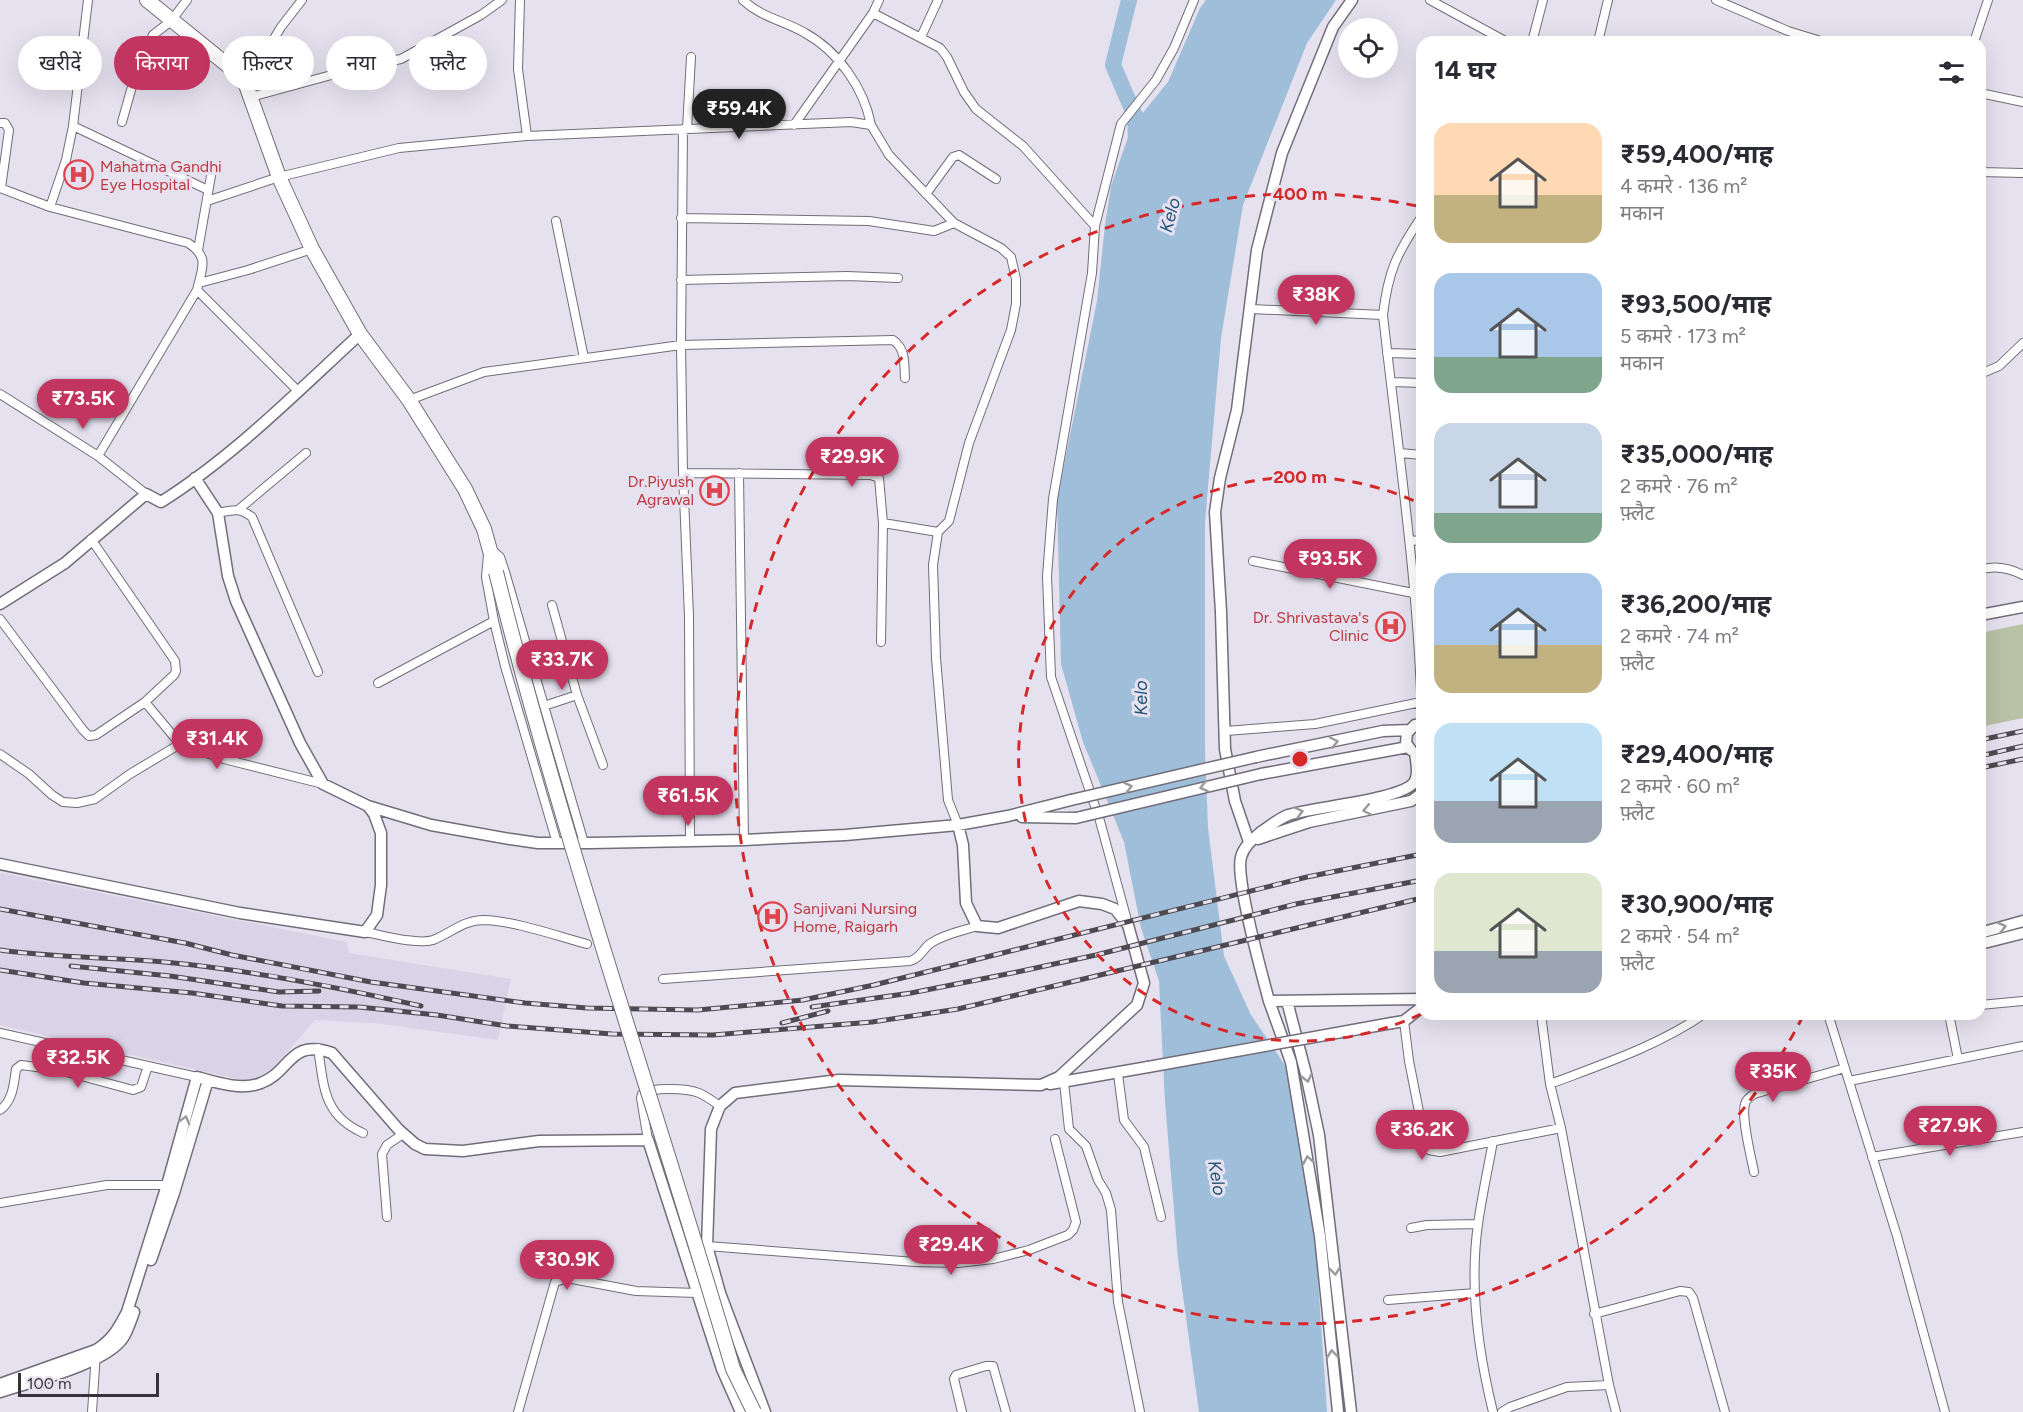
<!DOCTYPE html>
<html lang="hi">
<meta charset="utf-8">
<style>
body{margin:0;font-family:Figtree,"Noto Sans Devanagari",sans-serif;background:#f2f2f3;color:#2b2b33;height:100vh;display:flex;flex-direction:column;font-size:22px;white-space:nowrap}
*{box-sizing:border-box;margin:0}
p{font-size:20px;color:#7c7c81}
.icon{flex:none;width:33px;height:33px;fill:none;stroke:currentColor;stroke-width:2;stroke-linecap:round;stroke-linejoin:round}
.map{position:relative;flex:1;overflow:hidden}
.panel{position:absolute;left:1416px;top:36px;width:570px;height:984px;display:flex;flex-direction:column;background:#fff;border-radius:18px;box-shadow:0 6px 24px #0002}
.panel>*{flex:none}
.top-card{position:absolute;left:18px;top:36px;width:570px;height:54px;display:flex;gap:12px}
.buttons{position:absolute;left:1338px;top:18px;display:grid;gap:12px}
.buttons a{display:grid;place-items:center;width:60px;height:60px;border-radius:50%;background:#fff;box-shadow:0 6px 24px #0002;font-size:30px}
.scale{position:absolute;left:18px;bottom:15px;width:141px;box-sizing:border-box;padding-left:6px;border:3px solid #353339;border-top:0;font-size:16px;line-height:21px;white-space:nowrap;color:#353339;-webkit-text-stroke:4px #e6e1ef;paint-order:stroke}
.price{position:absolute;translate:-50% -51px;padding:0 14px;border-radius:21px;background:#c33561;color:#fff;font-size:20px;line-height:39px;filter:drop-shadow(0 2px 3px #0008)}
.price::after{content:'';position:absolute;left:50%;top:36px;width:18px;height:14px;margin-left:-9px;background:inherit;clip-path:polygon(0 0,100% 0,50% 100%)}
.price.selected{background:#222;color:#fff}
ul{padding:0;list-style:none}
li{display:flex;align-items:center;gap:18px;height:150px;padding:0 18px}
li span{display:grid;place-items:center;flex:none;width:168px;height:120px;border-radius:18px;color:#555}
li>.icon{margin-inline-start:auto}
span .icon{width:72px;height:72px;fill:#fffc;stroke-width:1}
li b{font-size:26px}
h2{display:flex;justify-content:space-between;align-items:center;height:72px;padding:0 18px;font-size:26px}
.chip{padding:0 21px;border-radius:27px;background:#fff;box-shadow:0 6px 24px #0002;font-size:21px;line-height:54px}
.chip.selected{background:#c33561;color:#fff}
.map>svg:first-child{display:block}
</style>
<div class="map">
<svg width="2023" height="1412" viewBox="0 0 2023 1412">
<rect width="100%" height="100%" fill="#e6e1ef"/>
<!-- built -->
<path fill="#dad3e8" d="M0,873L347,942L349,953L511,979L498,1040L374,1023L315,1020L266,1076L246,1081L0,1025Z"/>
<!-- green -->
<path fill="#b9c2a5" d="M2023,624V718L1980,727V633Z"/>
<!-- water -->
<path fill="#9fbed9" d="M1206,0H1336L1307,43L1243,205L1221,338L1205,522V749L1208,828L1224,956L1251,1015L1291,1074L1312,1191L1327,1412H1199L1178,1259L1165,1102L1159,981L1141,928L1124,842L1083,742L1061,664L1057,500L1097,301L1105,225L1111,186L1132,126L1168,82L1200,8Z"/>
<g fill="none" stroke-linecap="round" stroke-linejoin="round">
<!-- river -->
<path stroke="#9fbed9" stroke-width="16" d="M1129,0L1113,65L1135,116L1136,143"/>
<defs>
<path id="minor" d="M520,0L518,69L527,136
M743,0C762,18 783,20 805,33C838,51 864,88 871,125
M1430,0L1507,42
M1716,0L1788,31L1824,42
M873,13L940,48L947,57L964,92L976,109L1023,146L1095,226
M921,37L938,0
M1532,42L1543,0
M1598,42L1608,0
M1974,42L1988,0
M246,85L281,27L302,0
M1980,93L2023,102
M251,97L357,68L401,59L481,15L502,0
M122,122L135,76L153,35L171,21L187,0
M0,123H5L9,130L1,188
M794,125L873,13L879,0
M73,126L208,190
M683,129L681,345L683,473L689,616L690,841
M687,129L691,57
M1980,172L2023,173
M0,188L50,207L188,243C210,257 202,268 197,290L98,456
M926,194L953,157L959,155L996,179
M207,201L279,177L399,148L527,136L851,122L871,125L889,155L954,223L1001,248L1011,257L1016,279V304L1011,330L969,443L949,521L938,532L933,565L936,658L948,800L958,825
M50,207L66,160L73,126L88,0
M681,218L869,221L934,231L954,223
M556,221L584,358
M198,250L212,170
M681,280L847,276L898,278
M199,283L248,270L312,249
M197,290L298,391
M1251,309L1383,315
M1387,353L1422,354
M1980,374L1999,366L2023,343
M1392,382L1422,383
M0,394L98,456L146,494
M409,400L484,372L681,345L893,340C906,349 904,363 905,378
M1400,453L1422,455
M683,473L871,475L879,478L883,523L881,642
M739,473L744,840
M238,510L306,453
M218,513C233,510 239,507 252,517L318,672
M883,523L938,532
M1410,541L1422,540
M492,550L500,557L505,572L584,843
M1253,561L1413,593
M1980,570C1995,565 2009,568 2023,575
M552,605L577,695L603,765
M0,619L83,730L89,736L96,735L145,702L174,675L176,671L175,661L91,539
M494,621L505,666L557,843
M378,683L494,621L486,577L488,555
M145,702L180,744L224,759L323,784
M544,706L577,695
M1422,724C1419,587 1398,451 1383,315C1388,271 1397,253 1422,216
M1226,731L1315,724L1421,702
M0,754L29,774L52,795L63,802L77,803L95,799L130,774L180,744
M1128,924L1100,821L1051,677L1047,576L1053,499L1092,273L1095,226L1121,124L1156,80L1174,48L1194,0
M365,932C382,935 417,945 433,940C451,933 463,920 484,920C515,921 557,936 587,944
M663,979L910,961C921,958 923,948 931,943C944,934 962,931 977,926
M1980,1005L2023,1001
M1541,1014L1550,1084L1561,1128L1609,1385L1616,1412
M1828,1014L1897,1236L1945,1412
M1949,1014L1958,1059
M1404,1021L1409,1061L1426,1147L1429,1150L1440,1152L1561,1128
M0,1033L197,1077
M318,1048C324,1087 323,1115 363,1133
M1118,1074L1124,1120L1144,1147L1161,1217
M1849,1081L2023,1046
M1064,1082L1069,1129L1086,1146L1098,1180L1106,1193L1111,1210L1118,1302L1140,1412
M1550,1084C1603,1064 1658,1046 1704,1014
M0,1110C13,1101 14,1083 16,1069L21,1065L59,1070L133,1090L141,1087L148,1066
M648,1140L641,1098L642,1094C652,1087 687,1088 699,1093C706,1096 713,1101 720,1106
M1493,1141C1488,1169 1482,1196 1478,1224C1469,1287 1478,1351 1493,1412
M1872,1157L2023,1132
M1754,1172C1751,1156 1741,1118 1745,1104C1746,1099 1750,1097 1754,1094L1845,1068
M0,1203L107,1185H167
M387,1217L382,1154L387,1145L403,1134
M1411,1228L1427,1225L1478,1224
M707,1246L915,1262L958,1263L993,1259L1029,1250L1068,1235L1073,1230L1076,1222L1055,1139
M1388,1300L1475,1293
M1594,1314L1680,1291L1689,1292L1693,1298L1725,1412
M92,1412L96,1353
M518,1412L555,1282L567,1278L636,1291L697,1293
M962,1412L954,1379L956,1375L986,1366H993L1006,1412
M1502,1412L1510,1407L1567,1387L1609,1385"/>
<path id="tertiary" d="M0,604L65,563L146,494L161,502C234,456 297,392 360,334
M1980,615L2023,607
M1411,750L1406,743L1407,733L1415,725L1422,724
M1415,753C1416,761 1419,773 1415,781C1405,800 1312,807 1288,815C1278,819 1270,826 1261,832C1253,839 1244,846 1241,857C1235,879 1262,974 1269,1001L1422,999
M1256,757L1383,731L1409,730
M1261,774L1408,747
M368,806L431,825L510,839L538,843H591L744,840L845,835L958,825L1008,816L1071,800
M1022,817L1076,818
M1258,839L1309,822L1411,801L1422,793
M1249,842L1235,801L1225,749L1221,612L1215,512L1220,478L1237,410L1257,250L1282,153L1333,27L1352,0
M0,864L240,913L365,932L377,915L381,885V833L374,814L368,806L323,784L300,743L236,601L228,576L218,513L195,478
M1980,933L2023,921
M1980,944L2023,933
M1269,1001L1291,1062L1320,1236L1338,1412
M1287,1001L1306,1074L1319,1135L1351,1412
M1392,1023L1404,1021L1422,1007
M1050,1084L1148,1067
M151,1260L174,1193L208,1080
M0,1384L96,1350C113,1339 118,1329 127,1312L167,1185L197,1077C215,1082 242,1091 261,1083C291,1072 289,1038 332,1053L399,1130L415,1144L425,1149L463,1151L539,1141L648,1140L722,1369L741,1412
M0,1392C30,1382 106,1364 123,1338C128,1330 131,1320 134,1312
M765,1412L720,1293L707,1246L711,1129L720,1106L735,1093L839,1080L1041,1085L1059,1077L1137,1005L1144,983L1128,925L1115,909L1102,904L1079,901L998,928L977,926L966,903L963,845L958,825"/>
<path id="primary" d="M147,0L231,68L246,85L279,177L312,249L360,334L409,400L465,489L484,529L496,572"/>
</defs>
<!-- minor casing -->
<use href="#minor" stroke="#716d79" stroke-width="10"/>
<!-- tertiary casing -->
<use href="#tertiary" stroke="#716d79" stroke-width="13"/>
<!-- primary casing -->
<use href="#primary" stroke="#716d79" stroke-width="16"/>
<!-- minor -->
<use href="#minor" stroke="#fff" stroke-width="8"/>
<!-- tertiary -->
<use href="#tertiary" stroke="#fff" stroke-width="10"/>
<!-- primary -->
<use href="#primary" stroke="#fff" stroke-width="14"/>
<defs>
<path id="rail" d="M1980,740L2023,731
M1980,756L2023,746
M1980,768L2023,759
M0,909L185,943L232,955L371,982L525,1003L587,1008L698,1010L803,1000L874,985L1307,877L1422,854
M0,950C55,958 109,957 164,962C251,970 337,987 421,1006
M71,966L170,976L279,992L319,991
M0,970L84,983L192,993L282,1006L359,1007L437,1015L507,1026L612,1034L713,1035L872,1022L958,1009L1422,898
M812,1007L911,993L1017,972L1096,955L1296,904L1422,880
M782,1023L828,1011"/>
</defs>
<!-- rail casing -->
<use href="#rail" stroke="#4d4a51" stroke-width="5"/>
<!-- rail -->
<use href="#rail" stroke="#e6e1ef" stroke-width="3" stroke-dasharray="9" stroke-linecap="butt"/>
<defs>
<path id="tertiary-bridge" d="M1071,800L1256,757
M1076,818L1261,774
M1148,1067L1392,1023"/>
<path id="primary-bridge" d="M496,572C563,841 655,1103 733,1369L754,1412"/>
</defs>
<!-- tertiary-bridge casing -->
<use href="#tertiary-bridge" stroke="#716d79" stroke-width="13" stroke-linecap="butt"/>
<!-- primary-bridge casing -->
<use href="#primary-bridge" stroke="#716d79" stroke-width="16" stroke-linecap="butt"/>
<!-- tertiary-bridge -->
<use href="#tertiary-bridge" stroke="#fff" stroke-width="10"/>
<!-- primary-bridge -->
<use href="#primary-bridge" stroke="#fff" stroke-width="14"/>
</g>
<!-- one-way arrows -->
<defs><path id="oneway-chevron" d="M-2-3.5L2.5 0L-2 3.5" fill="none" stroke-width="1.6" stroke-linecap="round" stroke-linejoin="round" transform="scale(1.5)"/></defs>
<g stroke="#9a999c">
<use href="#oneway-chevron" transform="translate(1334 742) rotate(-12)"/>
<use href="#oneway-chevron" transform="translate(1128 787) rotate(-13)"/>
<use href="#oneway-chevron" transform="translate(1204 787) rotate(166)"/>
<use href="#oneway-chevron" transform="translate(1367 810) rotate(168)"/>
<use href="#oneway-chevron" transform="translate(1299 812) rotate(-15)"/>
<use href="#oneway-chevron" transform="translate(2002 927) rotate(-15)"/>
<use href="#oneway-chevron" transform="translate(1307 1078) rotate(77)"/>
<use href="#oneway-chevron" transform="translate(185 1120) rotate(-75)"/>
<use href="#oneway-chevron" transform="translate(1308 1160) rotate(-100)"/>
<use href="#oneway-chevron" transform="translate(1335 1271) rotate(83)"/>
<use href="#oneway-chevron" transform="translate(1332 1354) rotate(-96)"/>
</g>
<!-- distance rings -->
<g fill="none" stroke="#d62828" stroke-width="3" stroke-dasharray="10 8">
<path d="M1421 1014A282 282 0 1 1 1421 504"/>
<path d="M1803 1016A565 565 0 1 1 1417 206"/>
</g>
<!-- icons -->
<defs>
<symbol id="hospital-ring" viewBox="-11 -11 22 22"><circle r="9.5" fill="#e6e1ef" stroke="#e0444e" stroke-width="1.5"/><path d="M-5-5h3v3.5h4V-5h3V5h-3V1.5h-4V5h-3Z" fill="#e0444e"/></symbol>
</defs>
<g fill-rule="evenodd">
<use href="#hospital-ring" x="62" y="158" width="33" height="33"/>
<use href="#hospital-ring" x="698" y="474" width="33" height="33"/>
<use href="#hospital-ring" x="1374" y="610" width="33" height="33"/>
<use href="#hospital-ring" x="756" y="900" width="33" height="33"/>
</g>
<g text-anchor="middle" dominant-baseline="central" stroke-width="6" stroke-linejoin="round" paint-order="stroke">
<!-- health labels -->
<g font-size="16" fill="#be3a42" stroke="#e6e1ef" text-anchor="start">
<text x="100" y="166">Mahatma Gandhi<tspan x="100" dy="18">Eye Hospital</tspan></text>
<text x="694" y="481" text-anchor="end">Dr.Piyush<tspan x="694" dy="18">Agrawal</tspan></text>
<text x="1369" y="617" text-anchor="end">Dr. Shrivastava's<tspan x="1369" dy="18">Clinic</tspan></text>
<text x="793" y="908">Sanjivani Nursing<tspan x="793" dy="18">Home, Raigarh</tspan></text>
</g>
<!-- water labels -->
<g font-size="18" font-style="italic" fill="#205277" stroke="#e6e1ef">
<text transform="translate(1170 215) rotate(-75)">Kelo</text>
<text transform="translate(1141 698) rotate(-91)">Kelo</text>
<text transform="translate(1217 1178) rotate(80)">Kelo</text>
</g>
</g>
<circle cx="1300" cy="759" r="9" fill="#d62828" stroke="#e6e1ef" stroke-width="3"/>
<g font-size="18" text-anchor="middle" font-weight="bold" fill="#d62828" stroke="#e6e1ef" stroke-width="6" stroke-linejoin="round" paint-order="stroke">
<text x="1300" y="200">400 m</text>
<text x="1300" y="483">200 m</text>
</g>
</svg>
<div class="buttons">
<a><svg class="icon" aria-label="locate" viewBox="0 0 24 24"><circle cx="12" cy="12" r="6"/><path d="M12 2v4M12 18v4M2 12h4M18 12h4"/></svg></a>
</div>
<div class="scale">100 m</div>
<b class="price selected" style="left:739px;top:140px">₹59.4K</b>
<b class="price" style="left:1316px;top:326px">₹38K</b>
<b class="price" style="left:83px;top:430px">₹73.5K</b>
<b class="price" style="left:852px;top:488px">₹29.9K</b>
<b class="price" style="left:1330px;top:590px">₹93.5K</b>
<b class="price" style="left:562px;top:691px">₹33.7K</b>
<b class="price" style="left:217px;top:770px">₹31.4K</b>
<b class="price" style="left:688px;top:827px">₹61.5K</b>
<b class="price" style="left:78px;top:1089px">₹32.5K</b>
<b class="price" style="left:1773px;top:1103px">₹35K</b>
<b class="price" style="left:1950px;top:1157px">₹27.9K</b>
<b class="price" style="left:1422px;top:1161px">₹36.2K</b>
<b class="price" style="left:951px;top:1276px">₹29.4K</b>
<b class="price" style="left:567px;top:1291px">₹30.9K</b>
<div class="top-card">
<a class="chip">खरीदें</a>
<a class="chip selected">किराया</a>
<a class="chip">फ़िल्टर</a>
<a class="chip">नया</a>
<a class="chip">फ़्लैट</a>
</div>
<section class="panel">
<h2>14 घर<svg class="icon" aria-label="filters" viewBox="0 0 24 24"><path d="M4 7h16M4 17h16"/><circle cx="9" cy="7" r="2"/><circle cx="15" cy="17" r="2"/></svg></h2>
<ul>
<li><span style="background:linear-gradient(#ffd9b3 60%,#c2b280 0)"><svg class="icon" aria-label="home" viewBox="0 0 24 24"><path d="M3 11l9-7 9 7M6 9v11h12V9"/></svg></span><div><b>₹59,400/माह</b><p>4 कमरे · 136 m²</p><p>मकान</p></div></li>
<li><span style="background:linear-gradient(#a9c7e8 70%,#7fa58c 0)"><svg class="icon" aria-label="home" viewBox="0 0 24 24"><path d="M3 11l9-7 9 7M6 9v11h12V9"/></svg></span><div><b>₹93,500/माह</b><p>5 कमरे · 173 m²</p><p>मकान</p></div></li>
<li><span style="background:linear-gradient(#c9d6e8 75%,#7fa58c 0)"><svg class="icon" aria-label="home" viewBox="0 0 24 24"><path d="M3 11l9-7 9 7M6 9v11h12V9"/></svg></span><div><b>₹35,000/माह</b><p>2 कमरे · 76 m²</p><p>फ़्लैट</p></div></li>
<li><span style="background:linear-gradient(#a9c7e8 60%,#c2b280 0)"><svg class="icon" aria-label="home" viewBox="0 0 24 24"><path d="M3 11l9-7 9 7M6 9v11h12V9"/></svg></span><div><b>₹36,200/माह</b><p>2 कमरे · 74 m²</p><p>फ़्लैट</p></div></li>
<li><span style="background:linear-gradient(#bfe0f5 65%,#9aa5b1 0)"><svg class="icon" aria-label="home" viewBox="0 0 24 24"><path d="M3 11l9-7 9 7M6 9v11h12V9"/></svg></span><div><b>₹29,400/माह</b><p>2 कमरे · 60 m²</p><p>फ़्लैट</p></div></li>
<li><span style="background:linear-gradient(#dfe7d0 65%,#9aa5b1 0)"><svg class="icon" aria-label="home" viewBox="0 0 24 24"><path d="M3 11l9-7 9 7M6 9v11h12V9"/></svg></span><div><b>₹30,900/माह</b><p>2 कमरे · 54 m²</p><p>फ़्लैट</p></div></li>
</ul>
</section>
</div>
